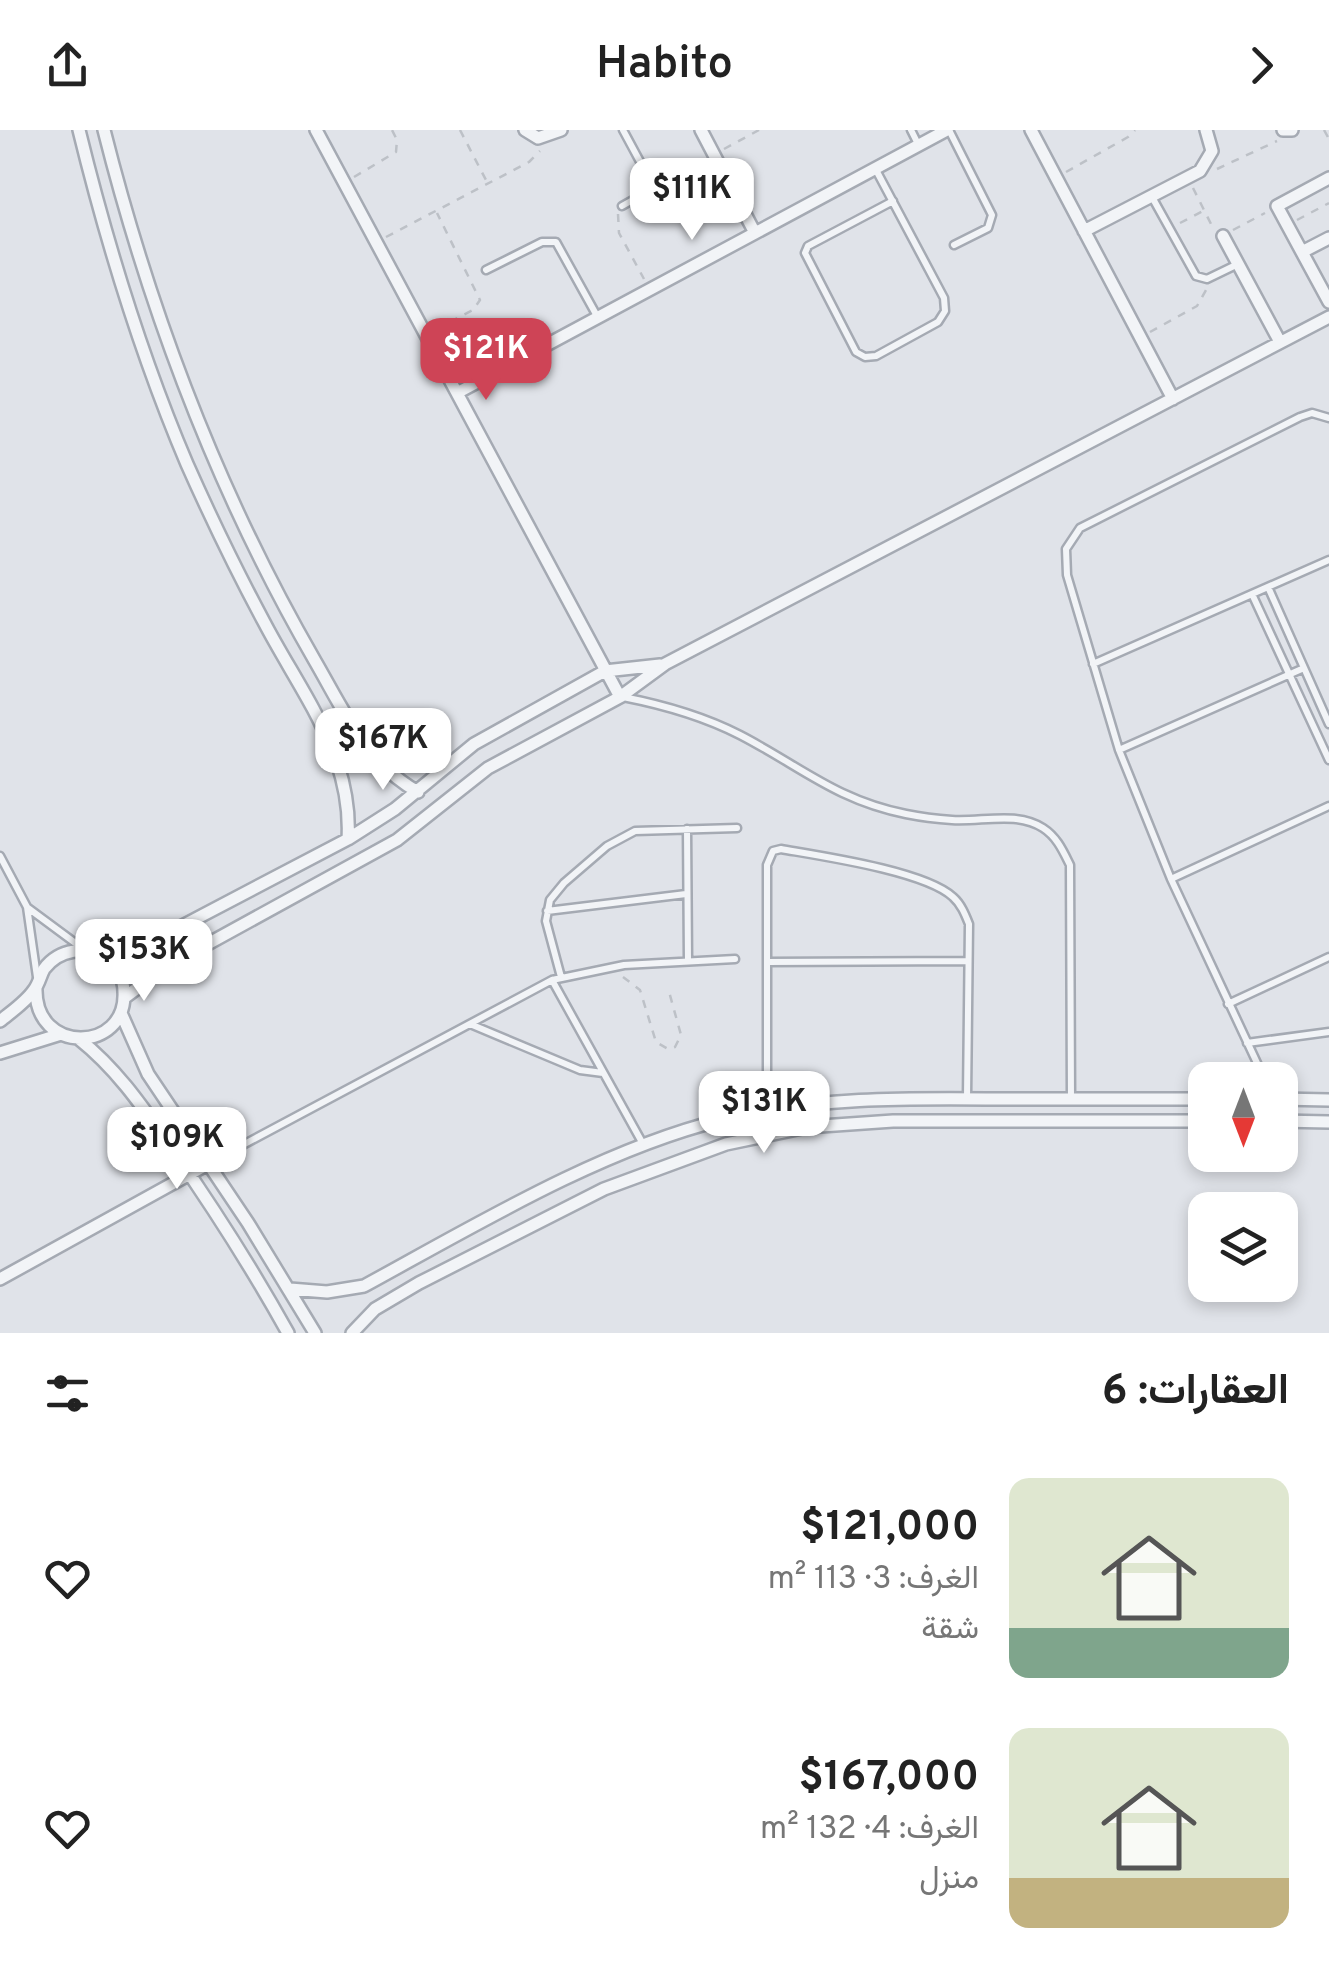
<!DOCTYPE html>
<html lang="ar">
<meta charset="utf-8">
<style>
body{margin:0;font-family:Overpass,Vazirmatn,sans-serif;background:#f2f2f2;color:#222;direction:rtl;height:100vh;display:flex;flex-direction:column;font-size:38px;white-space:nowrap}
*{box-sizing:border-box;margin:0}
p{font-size:32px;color:#767676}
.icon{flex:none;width:55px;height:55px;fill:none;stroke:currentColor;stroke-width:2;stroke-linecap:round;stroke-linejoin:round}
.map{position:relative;height:1203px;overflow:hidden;direction:ltr}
.drawer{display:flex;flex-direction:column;background:#fff;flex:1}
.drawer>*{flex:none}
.needle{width:65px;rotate:180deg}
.tools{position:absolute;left:1188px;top:932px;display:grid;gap:20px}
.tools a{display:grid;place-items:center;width:110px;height:110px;border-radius:20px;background:#fff;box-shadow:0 5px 15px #0003;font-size:50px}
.price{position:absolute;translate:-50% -85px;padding:0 22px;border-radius:20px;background:#fff;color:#222;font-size:32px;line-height:65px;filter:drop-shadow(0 2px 5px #0008)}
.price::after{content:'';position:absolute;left:50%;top:60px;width:30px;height:22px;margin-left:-15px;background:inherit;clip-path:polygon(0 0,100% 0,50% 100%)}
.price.selected{background:#ce4456;color:#fff}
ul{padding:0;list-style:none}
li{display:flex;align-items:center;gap:30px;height:250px;padding:0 40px}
li span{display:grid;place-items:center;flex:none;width:280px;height:200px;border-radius:20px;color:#555}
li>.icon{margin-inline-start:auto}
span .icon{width:120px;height:120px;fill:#fffc;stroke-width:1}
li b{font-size:42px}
h2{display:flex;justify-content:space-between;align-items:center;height:120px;padding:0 40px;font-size:42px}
header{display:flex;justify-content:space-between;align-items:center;height:130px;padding:0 40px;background:#fff;font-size:45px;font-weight:600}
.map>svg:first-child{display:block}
</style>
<header><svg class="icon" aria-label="forward" viewBox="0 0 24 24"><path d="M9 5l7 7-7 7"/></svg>Habito<svg class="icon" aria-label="share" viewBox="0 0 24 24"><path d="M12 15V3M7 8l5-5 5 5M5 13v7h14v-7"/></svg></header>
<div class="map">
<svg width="1329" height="1203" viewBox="0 0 1329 1203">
<rect width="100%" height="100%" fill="#e0e3e9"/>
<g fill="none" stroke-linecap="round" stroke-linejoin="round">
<defs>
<path id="lane" d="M911,0L918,14
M949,0L992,85L988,98L954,115
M876,40L944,168L945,181L938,192L876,226L865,227L856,222L805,123L808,116L893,71
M1152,67L1196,146L1207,149L1238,134
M622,76L647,62L651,52L623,0
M486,140L542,112H556L597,186
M1268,457L1329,594
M1252,464L1329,630
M1093,534L1329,430
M623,567C664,575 703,586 740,605C800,636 836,670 906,684C921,687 937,689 952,690C982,692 1017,681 1043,698C1057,707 1063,721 1070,735L1071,968
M1119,620L1304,538
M687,699L688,831
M0,726L27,777L37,847
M1171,749L1329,676
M28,778L82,818
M547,781L686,764
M767,832L968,831
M561,847L546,791L550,770L564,753L607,716L635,701L737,698
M552,850L643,1014
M1228,874L1329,827
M470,894L580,940L603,943
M1247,913L1329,902
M1265,950L1171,749L1119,620L1067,445L1066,419L1080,398L1300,287L1312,283L1329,288
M767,980V735L773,721L781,719C821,726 925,741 953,767C961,774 965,784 969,794L967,967
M209,1033L552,850L624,835L735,829"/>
<path id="street" d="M79,0C107,114 141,226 187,334C211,388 236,440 264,492C301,563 353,625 348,709
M104,0C151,186 219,365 315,531C344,581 366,633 418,662
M316,0L620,567
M525,0L538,8L561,0
M701,0L755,103
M1031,0L1173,269
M1283,0H1292
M1329,48L1277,76L1329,172
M1084,101L1200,41L1212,21L1206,0
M1223,106L1280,212
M1302,122L1329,108
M457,263L947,0
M97,824L132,817L165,805L348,709L395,679L474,614L605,541L660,535
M124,868L164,838L397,710L488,638L620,567L665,534L1329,187
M121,883L148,944L248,1093L315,1203
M0,891C11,882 26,872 34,860C39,854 40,846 44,839C59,819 86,815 106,829C117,837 124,849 124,862C127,923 34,925 36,858
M79,909C118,940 144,979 173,1020C214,1079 253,1140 288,1203
M0,923L61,904
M1280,969L1329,970
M1280,991L1329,992
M0,1149L208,1034
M290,1159L327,1162L364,1156C474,1096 600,1020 721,990C813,967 905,968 1000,969C1068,969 1137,969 1205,969
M352,1203L375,1179L419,1153L604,1059L726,1014L807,997L893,991H1205"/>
</defs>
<!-- lane casing -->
<use href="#lane" stroke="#a5aab3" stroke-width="11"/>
<!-- street casing -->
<use href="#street" stroke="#a5aab3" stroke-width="16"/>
<!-- path -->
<path stroke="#bdc1c7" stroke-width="2.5" stroke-dasharray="8 8" stroke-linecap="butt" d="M460,0L487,52
M1324,0L1329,9
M724,19L759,0
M1217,39L1277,11
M1066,42L1128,7L1135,0
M354,47L396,22L397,10L392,0
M1193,58L1214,100
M618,84L619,103L644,149
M1297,90L1329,73
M1180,93L1203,81
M1233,100L1265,83
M386,107L529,32L540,21
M436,199L473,180L480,170L437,83
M1150,202L1197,176L1206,160
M623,847L640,860L656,912L668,919L675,917L681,905L668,858"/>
<!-- lane -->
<use href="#lane" stroke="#f2f4f7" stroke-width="6"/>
<!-- street -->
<use href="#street" stroke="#f2f4f7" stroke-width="11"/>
</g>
</svg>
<div class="tools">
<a><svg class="needle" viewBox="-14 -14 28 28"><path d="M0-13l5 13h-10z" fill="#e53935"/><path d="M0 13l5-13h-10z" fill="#767676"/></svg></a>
<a><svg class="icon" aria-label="layers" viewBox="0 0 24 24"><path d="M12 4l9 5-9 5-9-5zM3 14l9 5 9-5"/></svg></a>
</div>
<b class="price" style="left:692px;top:113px">$111K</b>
<b class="price selected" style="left:486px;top:273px">$121K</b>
<b class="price" style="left:383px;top:663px">$167K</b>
<b class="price" style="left:144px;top:874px">$153K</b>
<b class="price" style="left:764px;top:1026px">$131K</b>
<b class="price" style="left:177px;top:1062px">$109K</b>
</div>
<section class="drawer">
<h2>العقارات: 6<svg class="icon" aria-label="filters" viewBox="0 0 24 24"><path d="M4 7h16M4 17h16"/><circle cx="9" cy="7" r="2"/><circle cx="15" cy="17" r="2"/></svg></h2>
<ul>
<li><span style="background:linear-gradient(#dfe7d0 75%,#7fa58c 0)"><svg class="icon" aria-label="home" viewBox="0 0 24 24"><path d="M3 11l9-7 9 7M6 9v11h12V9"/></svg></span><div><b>$121,000</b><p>الغرف: 3 · 113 m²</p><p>شقة</p></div><svg class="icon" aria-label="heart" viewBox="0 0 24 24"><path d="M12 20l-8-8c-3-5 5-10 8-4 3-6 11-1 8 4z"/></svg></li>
<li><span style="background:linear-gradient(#dfe7d0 75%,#c2b280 0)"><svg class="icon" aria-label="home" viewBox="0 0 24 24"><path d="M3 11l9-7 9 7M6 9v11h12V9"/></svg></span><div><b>$167,000</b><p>الغرف: 4 · 132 m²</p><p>منزل</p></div><svg class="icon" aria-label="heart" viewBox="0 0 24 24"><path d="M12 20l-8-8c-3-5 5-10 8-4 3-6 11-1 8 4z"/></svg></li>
</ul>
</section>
